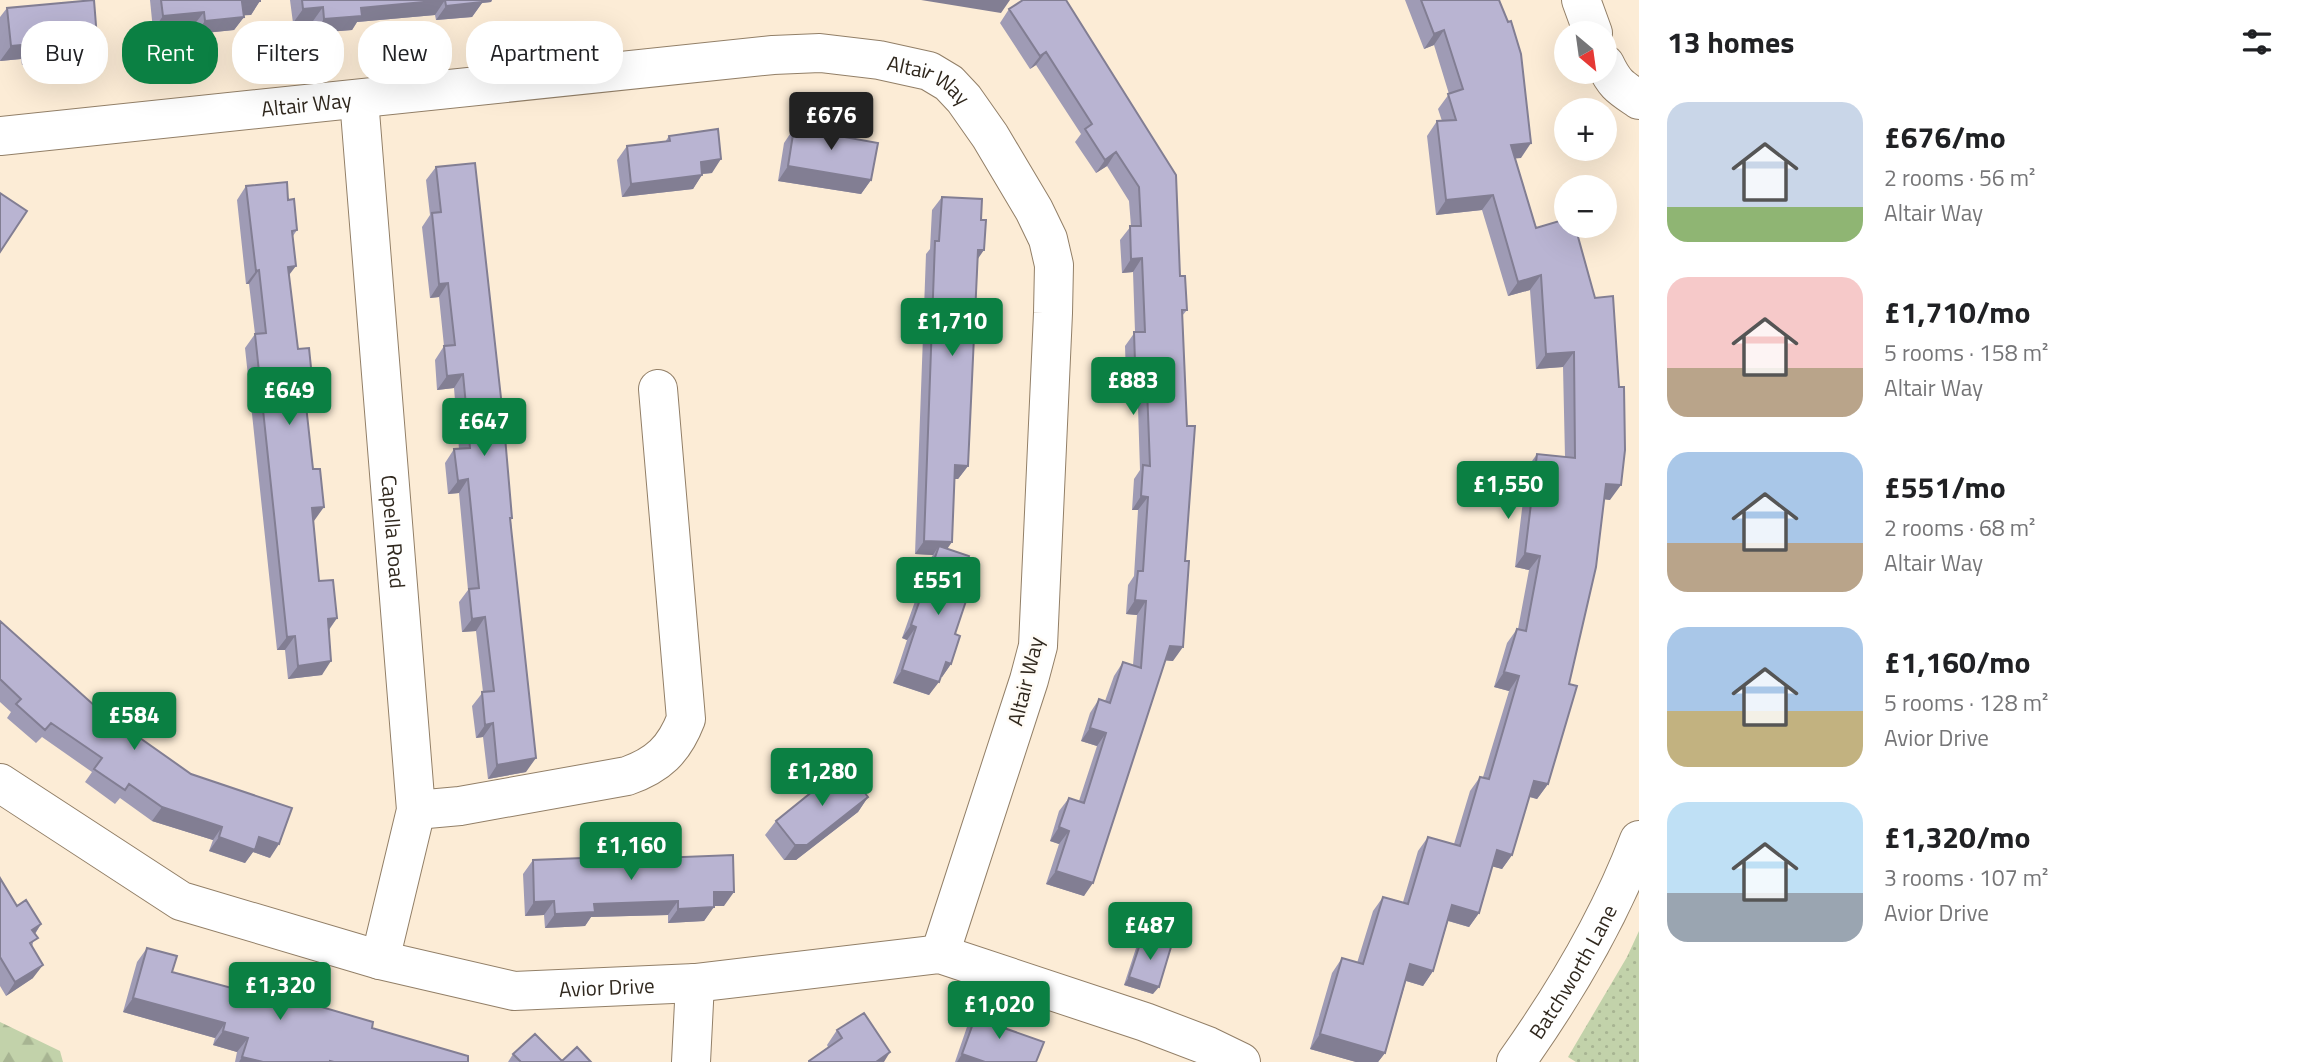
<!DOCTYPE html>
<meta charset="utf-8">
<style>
body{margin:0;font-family:"Titillium Web",sans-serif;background:#f6f6f6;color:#202124;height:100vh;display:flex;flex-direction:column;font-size:26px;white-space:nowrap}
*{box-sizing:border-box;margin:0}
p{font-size:23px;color:#757577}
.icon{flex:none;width:38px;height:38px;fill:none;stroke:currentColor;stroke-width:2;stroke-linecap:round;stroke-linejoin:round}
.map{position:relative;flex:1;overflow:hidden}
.panel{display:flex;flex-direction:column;background:#fff;width:665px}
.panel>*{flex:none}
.hud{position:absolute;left:21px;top:21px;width:665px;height:63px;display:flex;gap:14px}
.needle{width:46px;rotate:151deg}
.buttons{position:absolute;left:1554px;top:21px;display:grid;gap:14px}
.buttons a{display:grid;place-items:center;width:63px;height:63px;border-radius:50%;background:#fff;box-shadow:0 7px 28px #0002;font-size:35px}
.price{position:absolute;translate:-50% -60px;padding:0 16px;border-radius:7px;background:#0b8043;color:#fff;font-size:23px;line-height:46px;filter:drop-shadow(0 2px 4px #0008)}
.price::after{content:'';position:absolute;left:50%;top:42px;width:21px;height:16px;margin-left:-10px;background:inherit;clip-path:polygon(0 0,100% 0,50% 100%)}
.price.current{background:#222;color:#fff}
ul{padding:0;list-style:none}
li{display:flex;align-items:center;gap:21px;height:175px;padding:0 28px}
li span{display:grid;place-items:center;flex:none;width:196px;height:140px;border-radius:21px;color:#555}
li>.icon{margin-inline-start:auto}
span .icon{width:84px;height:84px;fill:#fffc;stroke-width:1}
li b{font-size:30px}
h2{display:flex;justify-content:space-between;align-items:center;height:84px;padding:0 28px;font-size:30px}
.chip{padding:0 24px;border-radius:28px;background:#fff;box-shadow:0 7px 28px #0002;font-size:24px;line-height:63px}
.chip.current{background:#0b8043;color:#fff}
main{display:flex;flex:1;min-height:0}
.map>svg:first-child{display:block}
</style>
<main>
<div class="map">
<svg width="1639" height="1062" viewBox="0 0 1639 1062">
<defs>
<pattern id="green-dots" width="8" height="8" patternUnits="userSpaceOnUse" patternTransform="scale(1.75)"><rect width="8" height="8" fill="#c2d2aa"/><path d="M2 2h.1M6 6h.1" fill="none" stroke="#a7b492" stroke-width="1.8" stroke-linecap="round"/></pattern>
<pattern id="forest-firs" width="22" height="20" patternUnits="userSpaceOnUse" patternTransform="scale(1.75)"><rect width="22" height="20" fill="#c2d2aa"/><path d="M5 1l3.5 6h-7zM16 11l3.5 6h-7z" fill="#a7b492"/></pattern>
</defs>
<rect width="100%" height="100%" fill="#fcecd6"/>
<!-- green -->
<path fill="url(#green-dots)" d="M1639,931V1062H1576L1568,1057L1627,957Z"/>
<!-- forest -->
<path fill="url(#forest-firs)" d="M0,1022L60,1051L63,1062H0Z"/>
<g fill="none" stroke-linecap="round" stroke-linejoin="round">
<defs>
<g id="minor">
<path d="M1581,0L1593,33"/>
<path d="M1605,64C1615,85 1620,87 1639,100"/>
<path id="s1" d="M359,99L416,810L380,960"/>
<path id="s2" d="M0,136L773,55L820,53L879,60L929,71L949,83L964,99L990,136L1034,210L1048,239L1054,265L1053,313L1038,646L1029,680L940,954"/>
<path id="s3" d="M0,783L181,901L380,960L514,991L695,983L940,954L1145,1022L1208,1046L1241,1062"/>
<path d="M416,810L460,806L627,776C658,765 674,750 686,719L658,389"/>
<path d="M691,1062L695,983"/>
<path id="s4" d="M1516,1062C1565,993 1609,919 1639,840"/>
</g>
</defs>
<!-- minor casing -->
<use href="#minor" stroke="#927f67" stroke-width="40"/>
<!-- minor -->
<use href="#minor" stroke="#fff" stroke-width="38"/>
</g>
<!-- wall -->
<path fill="#9f9bb5" d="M150,0H260L251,15H243L244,17L234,30L195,34L194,25L153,30Z
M290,0H492L491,2L482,3L472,17L436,20L435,15L357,22L352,30L314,33L313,21L293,23Z
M1066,0L1180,276L1187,310L1182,316L1173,661L1165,660L1084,896L1046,884L1059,844L1050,841L1059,811L1069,798L1079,801L1097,746L1081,741L1090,713L1099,699L1105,701L1114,676L1123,662L1133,665L1137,615L1126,614L1128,585L1134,576L1138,510H1132L1134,479L1140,470L1137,376H1126L1125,346L1135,332L1133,272L1122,273L1120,240L1131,226L1129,201L1107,166L1096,173L1075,142L1081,134L1036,65L1030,69L1000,23L1009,9Z
M1405,0H1499L1521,158H1514L1536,228L1566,219L1610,500L1604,499L1548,784L1537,799L1529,797L1512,855L1502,869L1492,866L1479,913L1469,927L1448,921L1433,971L1423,986L1406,981L1385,1053L1378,1062H1356L1310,1049L1332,973L1342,958L1357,963L1373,911L1383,897L1403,902L1418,851L1428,837L1454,844L1470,791L1480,777H1483L1509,691L1494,687L1507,643L1517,629H1518L1529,570L1515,567L1527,468L1537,454L1565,457L1563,367L1536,369L1530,290L1508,296L1482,210L1436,215L1427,136L1437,121H1442L1438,109L1449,94L1434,45L1424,49Z
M7,8L87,52L56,55L51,62L22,65L21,59L0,61V17Z
M805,119L833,135L871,180L861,194L778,181L784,143L794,128L798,129Z
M669,136L712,173L702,174L693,189L622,197L617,160L627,146L665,142Z
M436,167L512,518L511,520L526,772L488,779L483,737L476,738L472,706L483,692L476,631L462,632L459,602L468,590L459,493L448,494L445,463L454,449H459L454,388L437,390L435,360L444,346L439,297L430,298L422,227L430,215L426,180Z
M246,186L288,200L297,230L293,236L289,275L298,349L313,387L306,397L314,521H313L319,581L337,618L329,630L322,675L288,679L285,650H277L245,348L255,334L249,284H246L237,200Z
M942,197L978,258L968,466L958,479H954L947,549L955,594V634L951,664L942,677L940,676L929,695L893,683L907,640L902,638L930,559L933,555L915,554L926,254L930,249L932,210Z
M0,621L96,707L270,858L253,852L245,863L209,851L213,840L152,821L120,798L115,804L85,782L92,772L42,737L36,743L7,718L11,712L0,702Z
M868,797L858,812L796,860H784L765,835L776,821Z
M533,860H608L724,906H714L704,921L668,923V915L591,917L585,926L545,928L544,915L525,916L523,874Z
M0,878L17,906L41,924L35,934L32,947L33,978L6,996L0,986Z
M1142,938L1153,994L1124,985L1137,945Z
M147,948L172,972L256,995L260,989L468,1062H235L237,1052L213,1045L215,1038L123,1012L137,962Z
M979,1007L1004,1028L1036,1062H955L969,1021Z
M837,1030L884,1062H808L828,1047L827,1045Z
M513,1054L562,1061L591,1062H508Z"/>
<!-- shaded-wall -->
<path fill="#827e93" d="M445,0L435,15L357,22L352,30L314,33L324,19L361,8Z
M474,0H492L491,2L482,3L472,17L436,20L446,6Z
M921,0H1010L1001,13Z
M260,1L251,15L233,16L242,2Z
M323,7L313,21L293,23L303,9Z
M204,12L194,25L153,30L163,16Z
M244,17L234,30L195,34L205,21Z
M1444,30L1434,45L1424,49L1434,34Z
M97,38L87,52L56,55L51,62L22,65L32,50L60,41Z
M31,44L21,59L0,61L11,46Z
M1046,52L1036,65L1030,69L1040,56Z
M1531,143L1521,158L1500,160L1511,145Z
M1116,152L1107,166L1096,173L1105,160Z
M721,159L712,173L691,175L701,162Z
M788,166L871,180L861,194L778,181Z
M702,175L693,189L622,197L631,184Z
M1493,195L1482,210L1436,215L1446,200Z
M978,250H984L975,263Z
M1142,258L1133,272L1122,273L1131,259Z
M296,266L286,279L288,267Z
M259,270L249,284H246L256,271Z
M1541,275L1530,290L1508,296L1518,282Z
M448,283L439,297L430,298L439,284Z
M1574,352L1563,367L1536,369L1546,354Z
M1135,362H1146L1137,376H1126Z
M463,374L454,388L437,390L447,376Z
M304,387H313L303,400Z
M955,465L968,466L958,479H946Z
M468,479L459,493L448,494L458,481Z
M1606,484L1621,485L1610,500L1595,498Z
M1141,496L1148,497L1138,510H1132Z
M324,507L314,521L303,522L312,508Z
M924,541L952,542L943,555L939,546L933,555L915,554Z
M1525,553L1540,556L1529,570L1515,567Z
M1135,600L1146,601L1137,615L1126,614Z
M485,617L476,631L462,632L472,619Z
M337,618L327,632L328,619Z
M911,625L916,627L907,640L902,638Z
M295,636L285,650H277L287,637Z
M1170,646L1183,647L1173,661L1160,660Z
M331,661L322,675L288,679L298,666Z
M946,662L951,664L942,677L936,675Z
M902,670L939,682L929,695L893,683Z
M1504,672L1519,676L1509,691L1494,687Z
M493,723L483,737L476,738L485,725Z
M1090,728L1106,733L1097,746L1081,741Z
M536,758L526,772L488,779L497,765Z
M1534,781L1548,784L1537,799L1524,795Z
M868,797L858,812L796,860H784L795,845Z
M162,807L222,827L213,840L152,821Z
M1059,827L1069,831L1059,844L1050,841Z
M219,837H259L279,844L270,858L253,852L245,863L209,851Z
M1497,850L1512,855L1502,869L1487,865Z
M1056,871L1093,883L1084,896L1046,884Z
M714,892H734L724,906H704Z
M554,901L544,915L525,916L534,902Z
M678,901L668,915L591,917L585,926L545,928L555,914L594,904Z
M1452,905L1479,913L1469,927L1442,919Z
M714,907L704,921L668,923L678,909Z
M41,924L32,938V930Z
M1410,964L1433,971L1423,986L1400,979Z
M43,965L33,978L6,996L15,982Z
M1129,977L1159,987L1153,994L1124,985Z
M133,998L225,1023L215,1038L123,1012Z
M223,1031L248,1038L237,1052L213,1045Z
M1320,1034L1385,1053L1378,1062H1356L1310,1049Z
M890,1052L884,1062H876Z
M962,1054L985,1062H957Z
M242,1057L263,1062H239Z"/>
<!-- building -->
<path fill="#b9b4d2" stroke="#827e93" stroke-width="2" d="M94,0L97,38L60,41L61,47L32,50L31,44L11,46L7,8Z
M161,0H260V1L242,2L244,17L205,21L204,12L163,16Z
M302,0H482V2L446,6L445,0L361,8L362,16L324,19L323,7L303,9Z
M1023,0H1066L1176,175L1180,276H1185L1187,310H1182L1187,426H1195L1185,561H1189L1183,647L1170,646L1093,883L1056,871L1069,831L1059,827L1069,798L1084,803L1106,733L1090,728L1099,699L1110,703L1123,662L1141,668L1146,601L1135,600L1138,571H1143L1148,497L1141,496L1143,465L1150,466L1146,362H1135L1134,332H1145L1142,258L1131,259L1130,226H1141L1139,187L1116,152L1105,160L1085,129L1092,124L1046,52L1040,56L1009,9Z
M1421,0H1499L1508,22L1511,21L1521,54L1531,143L1511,145L1536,228L1566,219V226H1575L1595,298L1613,296L1619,387H1624L1625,450L1621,485L1606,484L1596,567L1569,684L1577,686L1548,784L1534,781L1512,855L1497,850L1479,913L1452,905L1433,971L1410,964L1385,1053L1320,1034L1342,958L1363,964L1383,897L1408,904L1428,837L1460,846L1480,777L1489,779L1519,676L1504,672L1517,629L1526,631L1540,556L1525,553L1537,454L1575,458L1574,352L1546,354L1541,275L1518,282L1493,195L1446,200L1437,121L1456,120L1448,94L1463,89L1444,30L1434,34Z
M805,119L835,124L833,135L878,143L871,180L788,166L794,128L803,130Z
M718,129L721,159L701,162L702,175L631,184L627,146L670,141L669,136Z
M475,163L504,425L512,518H510L536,758L497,765L493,723L485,725L482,692L494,691L485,617L472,619L469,589L479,588L468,479L458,481L454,449L470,448L463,374L447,376L444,346L455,345L448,283L439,284L432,213L441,212L436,167Z
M287,182L288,200L294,199L297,230L292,231L296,266L288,267L298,349L309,348L313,387H304L313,469H320L324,507L312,508L319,581L333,580L337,618L328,619L331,661L298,666L295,636L287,637L255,334L266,333L259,270L256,271L246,186Z
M0,193L27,211L0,252Z
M942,197L982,199L981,220H986L984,250H978L968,466L955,465L952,542L924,541L935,241H939Z
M939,546L969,556L955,594L967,598L955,634L960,636L951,664L946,662L939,682L902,670L916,627L911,625Z
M0,621L96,707L191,774L292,808L279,844L259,837L255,850L219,837L222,827L162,807L129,784L125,790L94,769L102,758L51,723L45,730L16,704L21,699L0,679Z
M844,766L868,797L807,845H795L776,821Z
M733,855L734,892H714V907L678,909V901L594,904L595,912L555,914L554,901L534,902L533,860L608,857V860Z
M0,878L17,906L26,900L41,924L32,930L38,938L30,943L43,965L15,982L0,957Z
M1142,938L1171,947L1159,987L1129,977Z
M147,948L177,956L172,972L258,995L260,989L373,1022L372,1028L468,1056V1062H334L330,1061V1062H263L242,1057L248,1038L223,1031L225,1023L133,998Z
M979,1007L1007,1017L1004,1028L1044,1042L1036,1062H985L962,1054Z
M864,1013L890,1052L876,1062H809V1061L842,1038L837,1030Z
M535,1034L562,1061L577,1047L591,1062H521L513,1054Z"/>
<g text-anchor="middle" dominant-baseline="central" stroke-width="5" stroke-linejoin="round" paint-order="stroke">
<!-- street labels -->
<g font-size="21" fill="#30281e" stroke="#fffbf5">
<text stroke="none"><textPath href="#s2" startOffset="938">Altair Way</textPath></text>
<text stroke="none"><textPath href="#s2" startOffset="308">Altair Way</textPath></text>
<text stroke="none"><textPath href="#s1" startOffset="434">Capella Road</textPath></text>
<text transform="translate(1025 681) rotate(-76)">Altair Way</text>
<text stroke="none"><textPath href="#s4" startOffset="107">Batchworth Lane</textPath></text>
<text stroke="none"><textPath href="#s3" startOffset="654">Avior Drive</textPath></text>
</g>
</g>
</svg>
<div class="buttons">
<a><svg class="needle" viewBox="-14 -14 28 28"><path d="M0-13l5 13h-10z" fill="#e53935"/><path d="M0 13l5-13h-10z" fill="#757577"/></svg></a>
<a>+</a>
<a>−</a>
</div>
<b class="price current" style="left:831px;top:152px">£676</b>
<b class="price" style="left:952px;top:358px">£1,710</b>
<b class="price" style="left:1133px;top:417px">£883</b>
<b class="price" style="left:289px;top:427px">£649</b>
<b class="price" style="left:484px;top:458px">£647</b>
<b class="price" style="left:1508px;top:521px">£1,550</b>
<b class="price" style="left:938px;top:617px">£551</b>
<b class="price" style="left:134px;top:752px">£584</b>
<b class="price" style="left:822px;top:808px">£1,280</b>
<b class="price" style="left:631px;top:882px">£1,160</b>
<b class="price" style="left:1150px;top:962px">£487</b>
<b class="price" style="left:280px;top:1022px">£1,320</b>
<b class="price" style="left:999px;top:1041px">£1,020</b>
<div class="hud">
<a class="chip">Buy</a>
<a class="chip current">Rent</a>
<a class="chip">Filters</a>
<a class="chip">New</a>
<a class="chip">Apartment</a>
</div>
</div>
<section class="panel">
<h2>13 homes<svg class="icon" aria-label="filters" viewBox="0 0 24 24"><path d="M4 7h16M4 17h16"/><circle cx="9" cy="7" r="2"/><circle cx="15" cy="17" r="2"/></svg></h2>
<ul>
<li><span style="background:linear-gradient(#c9d6e8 75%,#8fb573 0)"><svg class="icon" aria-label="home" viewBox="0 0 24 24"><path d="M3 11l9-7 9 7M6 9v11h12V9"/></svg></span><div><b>£676/mo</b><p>2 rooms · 56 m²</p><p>Altair Way</p></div></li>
<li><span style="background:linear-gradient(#f6c9c9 65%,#b9a48a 0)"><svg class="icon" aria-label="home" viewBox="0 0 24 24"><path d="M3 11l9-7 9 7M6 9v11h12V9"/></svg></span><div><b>£1,710/mo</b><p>5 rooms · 158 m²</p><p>Altair Way</p></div></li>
<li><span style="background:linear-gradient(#a9c7e8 65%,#b9a48a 0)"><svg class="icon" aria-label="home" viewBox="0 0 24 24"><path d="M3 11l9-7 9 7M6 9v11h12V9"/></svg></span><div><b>£551/mo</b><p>2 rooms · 68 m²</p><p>Altair Way</p></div></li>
<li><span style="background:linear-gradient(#a9c7e8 60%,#c2b280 0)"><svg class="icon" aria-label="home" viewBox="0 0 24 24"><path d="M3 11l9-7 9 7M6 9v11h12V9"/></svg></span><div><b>£1,160/mo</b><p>5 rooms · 128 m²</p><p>Avior Drive</p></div></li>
<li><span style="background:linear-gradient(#bfe0f5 65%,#9aa5b1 0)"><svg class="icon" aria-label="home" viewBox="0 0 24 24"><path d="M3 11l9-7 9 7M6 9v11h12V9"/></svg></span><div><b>£1,320/mo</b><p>3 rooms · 107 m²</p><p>Avior Drive</p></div></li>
</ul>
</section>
</main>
